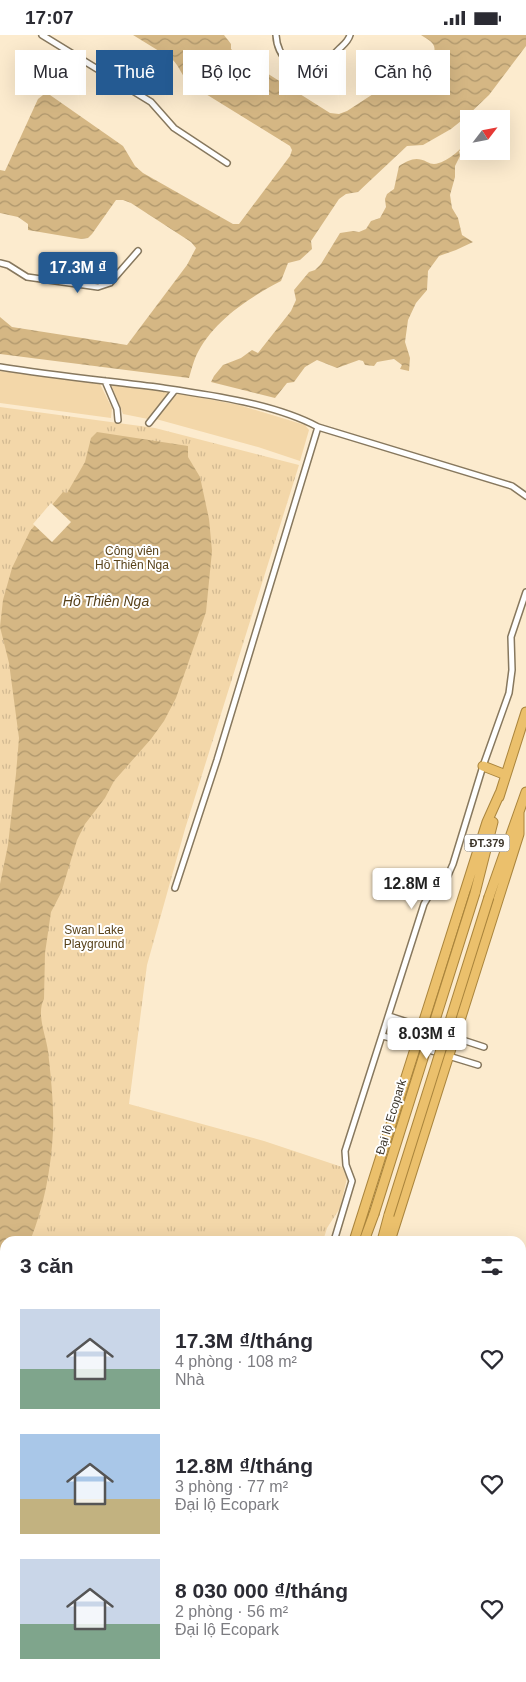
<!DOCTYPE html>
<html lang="vi">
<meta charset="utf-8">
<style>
body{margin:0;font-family:Arial,sans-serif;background:#f2f2f3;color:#2b2b33;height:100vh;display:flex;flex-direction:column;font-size:19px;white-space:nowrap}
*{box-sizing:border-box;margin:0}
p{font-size:16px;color:#7c7c81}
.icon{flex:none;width:28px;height:28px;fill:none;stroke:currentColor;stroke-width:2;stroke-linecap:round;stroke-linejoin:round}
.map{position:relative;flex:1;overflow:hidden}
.details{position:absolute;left:0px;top:1201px;width:526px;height:446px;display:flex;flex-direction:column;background:#fff;border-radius:15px 15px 0 0;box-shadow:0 5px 20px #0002}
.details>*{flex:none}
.hud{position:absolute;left:15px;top:15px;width:496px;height:45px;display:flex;gap:10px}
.needle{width:32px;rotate:58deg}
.tools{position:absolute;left:460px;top:75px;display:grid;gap:10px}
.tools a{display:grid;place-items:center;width:50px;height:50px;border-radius:0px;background:#fff;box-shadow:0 5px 20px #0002;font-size:25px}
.price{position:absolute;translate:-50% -42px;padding:0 11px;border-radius:5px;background:#fff;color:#222;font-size:16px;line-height:32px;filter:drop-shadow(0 1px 2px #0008)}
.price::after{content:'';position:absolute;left:50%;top:30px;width:15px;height:11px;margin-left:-8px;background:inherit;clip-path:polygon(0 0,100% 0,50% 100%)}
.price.active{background:#245a92;color:#fff}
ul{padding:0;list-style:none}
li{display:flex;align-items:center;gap:15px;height:125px;padding:0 20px}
li span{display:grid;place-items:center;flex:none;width:140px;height:100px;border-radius:0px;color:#555}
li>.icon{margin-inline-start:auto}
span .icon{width:60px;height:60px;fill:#fffc;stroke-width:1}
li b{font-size:21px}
h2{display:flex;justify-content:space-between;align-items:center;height:60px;padding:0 20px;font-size:21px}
.pill{padding:0 18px;border-radius:0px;background:#fff;box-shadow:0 5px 20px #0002;font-size:18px;line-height:45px}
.pill.active{background:#245a92;color:#fff}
.status{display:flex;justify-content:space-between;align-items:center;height:35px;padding:0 25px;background:#fff;direction:ltr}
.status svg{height:14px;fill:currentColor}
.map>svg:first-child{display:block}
</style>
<div class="status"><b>17:07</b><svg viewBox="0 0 49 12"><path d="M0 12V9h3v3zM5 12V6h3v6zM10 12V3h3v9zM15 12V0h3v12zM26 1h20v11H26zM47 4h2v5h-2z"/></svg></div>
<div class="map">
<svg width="526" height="1647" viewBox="0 0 526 1647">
<defs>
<pattern id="park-tufts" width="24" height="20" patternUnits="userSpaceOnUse" patternTransform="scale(1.25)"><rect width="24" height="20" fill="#f3d7a9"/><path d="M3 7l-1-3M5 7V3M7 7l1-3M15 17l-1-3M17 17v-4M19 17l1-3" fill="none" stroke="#d1b991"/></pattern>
<pattern id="water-waves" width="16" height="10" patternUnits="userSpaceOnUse" patternTransform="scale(1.25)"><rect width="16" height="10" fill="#d5b784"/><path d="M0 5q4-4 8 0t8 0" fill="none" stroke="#ae966c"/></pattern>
</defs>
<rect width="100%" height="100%" fill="#fcebce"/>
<!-- grass -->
<path fill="#f3d7a9" d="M0,336L99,347L112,373L111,383L0,368Z
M111,349L169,357L148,384L123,379Z
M178,358L239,370L305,390L309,395L300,426L258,412L156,384Z"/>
<!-- park -->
<path fill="url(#park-tufts)" d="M0,372L155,393L299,430L185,794L147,930L129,1069L264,1106L342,1132L347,1143L340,1173L327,1193L323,1206H5V1447L0,1445Z"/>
<!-- water -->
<path fill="url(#water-waves)" d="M133,0H224L231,9V14L238,20L330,78L339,79L347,76L433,20C438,9 430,6 421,0H526V11L489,60L466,82L451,94L423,110L407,111L358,157L346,159L339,164L311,206L312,214L300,225L288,228L281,246C248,263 212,287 196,321C193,328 191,336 189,343L0,319V282L12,292L127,310L187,230L196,213L191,207L131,168L123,165H116L92,199L88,203L81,204L28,195V189L18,182L0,178V135L5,136L38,64L43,60H50L123,111L135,131L143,138L233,189H239L290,121L292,115L290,111L188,48C182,40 179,31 172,24Z
M469,105V112L459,116L460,121L455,131V142L450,160L452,173L458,183L462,200L473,207L456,215L439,221L428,236L427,255L416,268L408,285L405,307L410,323L409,336L400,334L402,330L394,324L377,327L374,331L365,330L363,326L359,325L337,333L317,325L305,332L294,347L287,348L275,363L211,347L214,341L223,330L241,323L252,315L258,318L291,276L296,265L294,255L309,237L315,235L321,229L340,198L353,196L359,197L366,194L371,186L380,183L386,172L385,164L387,159L394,154L399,131C409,125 416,121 427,127C430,128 431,129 434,129C447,128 461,114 469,105Z
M97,397L188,411V422L200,442L209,484L212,516L206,577L176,663L164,686L151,704L114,746L105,763L85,789L77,805L61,858L51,877L45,918L44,964C36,979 46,1000 48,1016C51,1043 54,1071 53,1097C51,1134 44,1172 30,1206H5V1424L0,1406V849L8,810L16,739L19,703L9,628L0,592L3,565L12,533L30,496L63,457L67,458L85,427L91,403Z"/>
<!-- pier -->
<path fill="#fcebce" d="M51,468L71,487L52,507L33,489Z"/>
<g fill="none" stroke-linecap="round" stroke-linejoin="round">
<defs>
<path id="minor" d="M42,0L151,67L174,93L227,128
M276,0C277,21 296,42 317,32C326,29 332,21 338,15C343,10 348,7 350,0
M0,228L8,230L27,242L98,252L110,248L138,216
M0,332C54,341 109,346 163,353C211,360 275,369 318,392L512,451L526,461
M105,346L117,374L118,385
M149,388L175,355
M175,853L217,725L318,392
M389,981L484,1012
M383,1001L478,1030
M334,1206L352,1146L346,1130L345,1116L424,869L431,857L446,845L453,829L483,731L509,658L512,635L511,602L526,557
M521,1365L526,1350
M0,1463L5,1464
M0,1480L5,1482
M0,1624L5,1625
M58,1642L74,1647
M178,1647L179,1642"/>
<path id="secondary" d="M521,1625L526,1627
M521,1639L526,1641"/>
<path id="trunk" d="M483,731L506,740
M499,762L526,677
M475,858L493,787
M489,862L526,757
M354,1206L487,787L500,758
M364,1206L374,1179
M382,1206L389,1180
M390,1206L519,799V778
M220,1647L222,1642
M243,1647L245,1642"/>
</defs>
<!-- minor casing -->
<use href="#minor" stroke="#87785e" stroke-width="8"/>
<!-- secondary casing -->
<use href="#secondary" stroke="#87785e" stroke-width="10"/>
<!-- trunk casing -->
<use href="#trunk" stroke="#aa853d" stroke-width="11"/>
<!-- minor -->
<use href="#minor" stroke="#fff" stroke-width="5"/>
<!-- secondary -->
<use href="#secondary" stroke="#f8e7c8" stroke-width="8"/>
<!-- trunk -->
<use href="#trunk" stroke="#ebc06c" stroke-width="9"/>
<defs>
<path id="trunk-bridge" d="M374,1179L475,858
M389,1180L489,862"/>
</defs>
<!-- trunk-bridge casing -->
<use href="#trunk-bridge" stroke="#aa853d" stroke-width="11" stroke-linecap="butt"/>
<!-- trunk-bridge -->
<use href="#trunk-bridge" stroke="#ebc06c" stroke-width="9"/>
</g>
<g text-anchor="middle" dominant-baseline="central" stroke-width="4" stroke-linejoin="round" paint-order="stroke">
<!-- shield labels -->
<rect fill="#fff" stroke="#767169" stroke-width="1" x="464.5" y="799.5" width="45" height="17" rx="4"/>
<g font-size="11" font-weight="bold" fill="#3b3429">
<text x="487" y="808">ĐT.379</text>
</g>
<!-- park labels -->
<g font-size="12" fill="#58421a" stroke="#fff">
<text x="132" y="516">Công viên<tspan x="132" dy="14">Hồ Thiên Nga</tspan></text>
<text x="94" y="895">Swan Lake<tspan x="94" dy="14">Playground</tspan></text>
</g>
<!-- street labels -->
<g font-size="12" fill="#3b3429" stroke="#fff">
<text transform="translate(391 1082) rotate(-73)">Đại lộ Ecopark</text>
</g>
<!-- water labels -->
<g font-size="14" font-style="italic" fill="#58421b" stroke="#fff">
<text x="106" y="566">Hồ Thiên Nga</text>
</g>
</g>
</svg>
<div class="tools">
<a><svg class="needle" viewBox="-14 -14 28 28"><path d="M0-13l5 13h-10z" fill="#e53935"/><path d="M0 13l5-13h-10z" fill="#7c7c81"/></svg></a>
</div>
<b class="price active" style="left:78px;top:259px">17.3M ₫</b>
<b class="price" style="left:412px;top:875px">12.8M ₫</b>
<b class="price" style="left:427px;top:1025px">8.03M ₫</b>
<div class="hud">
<a class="pill">Mua</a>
<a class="pill active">Thuê</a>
<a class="pill">Bộ lọc</a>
<a class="pill">Mới</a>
<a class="pill">Căn hộ</a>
</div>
<section class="details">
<h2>3 căn<svg class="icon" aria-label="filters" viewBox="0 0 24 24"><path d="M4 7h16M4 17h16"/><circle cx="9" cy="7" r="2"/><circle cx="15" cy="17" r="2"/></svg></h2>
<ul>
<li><span style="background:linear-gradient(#c9d6e8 60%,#7fa58c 0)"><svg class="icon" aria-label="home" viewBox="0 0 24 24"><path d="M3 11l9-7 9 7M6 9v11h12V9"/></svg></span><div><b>17.3M ₫/tháng</b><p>4 phòng · 108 m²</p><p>Nhà</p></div><svg class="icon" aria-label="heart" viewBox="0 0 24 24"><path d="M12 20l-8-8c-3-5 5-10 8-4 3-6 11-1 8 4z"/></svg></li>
<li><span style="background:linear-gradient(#a9c7e8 65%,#c2b280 0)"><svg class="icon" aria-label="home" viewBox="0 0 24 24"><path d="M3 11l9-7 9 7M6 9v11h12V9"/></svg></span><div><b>12.8M ₫/tháng</b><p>3 phòng · 77 m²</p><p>Đại lộ Ecopark</p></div><svg class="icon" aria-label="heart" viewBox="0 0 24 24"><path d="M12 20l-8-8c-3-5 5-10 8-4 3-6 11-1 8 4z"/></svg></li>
<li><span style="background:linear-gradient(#c9d6e8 65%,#7fa58c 0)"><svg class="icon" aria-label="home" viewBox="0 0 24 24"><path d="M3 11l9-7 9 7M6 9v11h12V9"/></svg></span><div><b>8 030 000 ₫/tháng</b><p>2 phòng · 56 m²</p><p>Đại lộ Ecopark</p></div><svg class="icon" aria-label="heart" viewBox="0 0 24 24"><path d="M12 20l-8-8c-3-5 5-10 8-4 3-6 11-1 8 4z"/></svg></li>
</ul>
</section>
</div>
